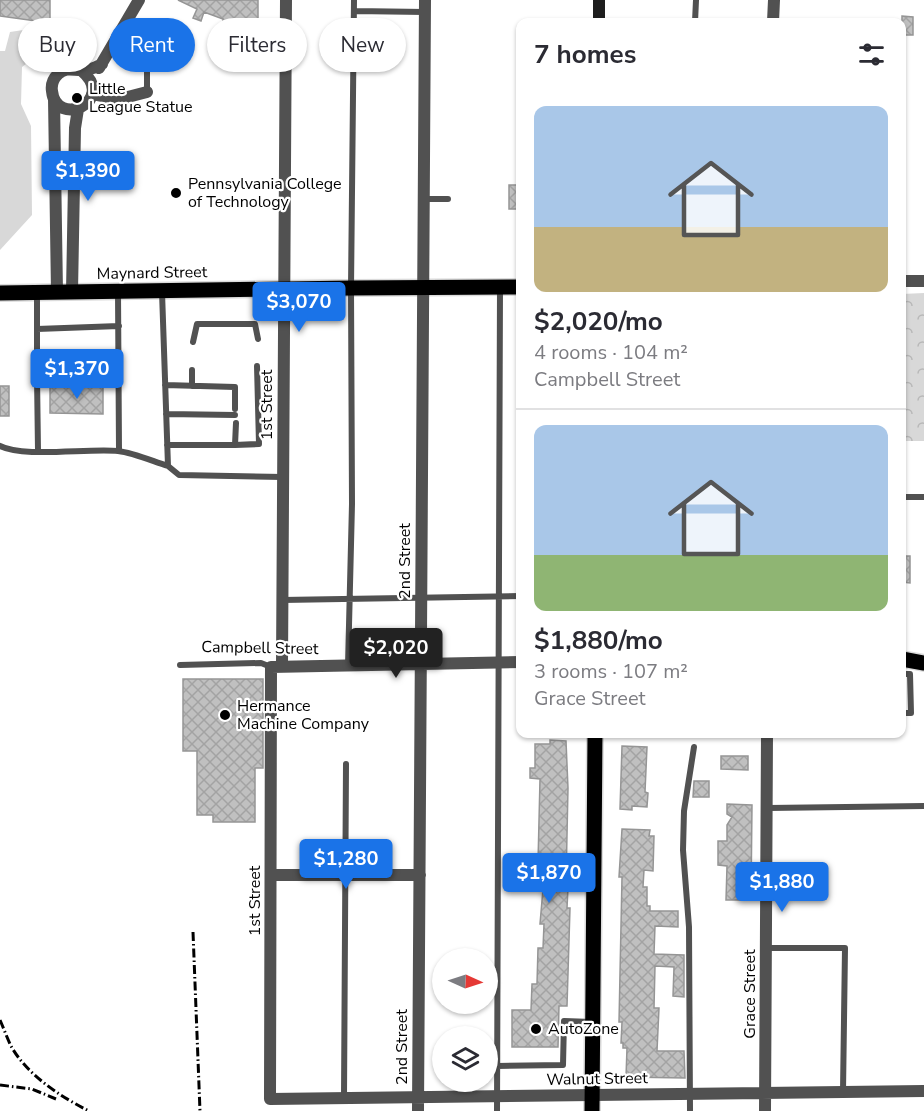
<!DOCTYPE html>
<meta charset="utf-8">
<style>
body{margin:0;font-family:"Nunito Sans",sans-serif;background:#f7f7f7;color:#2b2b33;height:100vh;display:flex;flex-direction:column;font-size:22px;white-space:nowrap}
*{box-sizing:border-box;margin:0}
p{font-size:20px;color:#7c7c81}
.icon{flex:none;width:33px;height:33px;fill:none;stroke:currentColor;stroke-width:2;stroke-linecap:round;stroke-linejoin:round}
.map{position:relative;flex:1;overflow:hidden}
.panel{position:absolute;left:516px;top:18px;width:390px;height:720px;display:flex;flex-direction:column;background:#fff;border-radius:12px;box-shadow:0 2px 4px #0004}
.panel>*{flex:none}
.hud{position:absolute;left:18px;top:18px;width:408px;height:54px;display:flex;gap:12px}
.needle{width:39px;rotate:93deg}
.fabs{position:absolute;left:432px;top:948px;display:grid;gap:12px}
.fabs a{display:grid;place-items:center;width:66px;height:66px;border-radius:50%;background:#fff;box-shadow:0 2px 4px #0004;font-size:30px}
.price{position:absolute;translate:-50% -51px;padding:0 14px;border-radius:6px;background:#1a73e8;color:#fff;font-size:20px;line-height:39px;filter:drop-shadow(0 2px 3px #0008)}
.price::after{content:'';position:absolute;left:50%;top:36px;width:18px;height:14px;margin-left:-9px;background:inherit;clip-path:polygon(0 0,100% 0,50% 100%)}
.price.selected{background:#222;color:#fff}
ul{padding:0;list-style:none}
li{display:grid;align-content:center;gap:12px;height:318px;padding:0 18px}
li+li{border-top:2px solid #e1e1e2}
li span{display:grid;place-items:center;height:186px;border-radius:12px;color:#555}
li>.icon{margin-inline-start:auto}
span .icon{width:108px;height:108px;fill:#fffc;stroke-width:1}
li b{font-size:26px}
h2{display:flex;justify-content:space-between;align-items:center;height:72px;padding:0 18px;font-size:26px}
.pill{padding:0 21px;border-radius:27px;background:#fff;box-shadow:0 2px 4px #0004;font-size:21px;line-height:54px}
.pill.selected{background:#1a73e8;color:#fff}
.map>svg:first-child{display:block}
</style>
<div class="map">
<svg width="924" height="1111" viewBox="0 0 924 1111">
<defs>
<pattern id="park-crowns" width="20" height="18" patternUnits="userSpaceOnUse" patternTransform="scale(1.5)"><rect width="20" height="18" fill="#d8d8d8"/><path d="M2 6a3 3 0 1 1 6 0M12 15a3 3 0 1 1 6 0" fill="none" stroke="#b8b8b8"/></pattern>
<pattern id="building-cross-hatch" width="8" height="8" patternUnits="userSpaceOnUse" patternTransform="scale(1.5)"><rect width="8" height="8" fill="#c0c0c0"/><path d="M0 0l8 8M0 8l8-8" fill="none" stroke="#a3a3a3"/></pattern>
</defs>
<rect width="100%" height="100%" fill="#fff"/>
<!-- green -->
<path fill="#d8d8d8" d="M30,29L48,47L22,67L21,104L31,126L32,215L0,250V51H5L10,32Z"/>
<!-- park -->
<path fill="url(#park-crowns)" d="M924,293V441H902V294Z"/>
<!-- building -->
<path fill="url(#building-cross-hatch)" stroke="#959595" stroke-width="1.5" d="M0,0H50V23L0,16Z
M178,0H258V32H223V19L204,12L201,21L193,18L197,9Z
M902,16L913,17V35H902Z
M509,185H520V209H509Z
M0,386H9V416H0Z
M50,386H103V414L50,413Z
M902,556H910V583L902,582Z
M183,679H263V768H255V822H213V815H197V751H183Z
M550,740L566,741L568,788L566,883V888H568L567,908H570L567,1006H559L558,1047H512V1010H531L532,984H537L538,948H543L544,924H540L544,877H539V871H533V862H538L540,779L530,778V768H535V744H550Z
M622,746L647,747L645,792L648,793L647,807L632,806V810L620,809Z
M721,756H748V770L721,769Z
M694,781H709V797H693Z
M727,804L752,805L751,900H726L727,866L718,865V841H727V825L732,817L727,814Z
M622,829L650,830L649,836H654L653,871L644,870L643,887H647V906H650V911H678V927L655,926L654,954L684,955V997L673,996L674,967L655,966L654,1008H659L657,1051H684L685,1078L626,1077L627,1048H623V1043H621L622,1022H619L622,877H619Z"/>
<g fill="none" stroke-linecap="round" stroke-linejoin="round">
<defs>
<path id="primary" d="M0,293L351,288L520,287
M902,659L924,663
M592,1111L595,734"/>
</defs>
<!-- primary casing -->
<use href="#primary" stroke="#dbdbdb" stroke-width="18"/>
<!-- service -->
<path stroke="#515151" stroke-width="6" d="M354,11L425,12
M695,22L696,0
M248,64L285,63
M147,92V67L151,65
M424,199H448
M118,292L119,451
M162,292L168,466L179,475L283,477
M37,293V376
M37,329L119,326
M193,342L197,324H255L258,339
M192,370V386
M165,385L235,387V409
M166,414L235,415
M167,445H235L236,423
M235,445L259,444L257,366
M0,446C22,458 89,448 118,451C134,453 152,461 168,466
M38,451L37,376H119
M902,497H924
M282,600L520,596
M180,665L261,663L271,667
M348,666L352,504L351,288L354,0
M902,674H910L911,713H902
M768,808L924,806
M766,948H845L843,1092
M497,1066L563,1065L564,1021L592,1022
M344,1098L346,764
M497,1111L500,288
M690,1111L689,927L683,850L684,811L694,747"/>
<!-- minor -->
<path stroke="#515151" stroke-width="12" d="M773,22L774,0
M99,68L139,0
M82,71C117,101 56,129 52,91C51,85 53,79 58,74C67,66 74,71 84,70C91,70 96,67 102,64
M92,94L120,99L147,92
M54,99L57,292
M72,292L75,128L78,109
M520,662L271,667L270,1099L924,1091
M282,666L286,0
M272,875H420
M418,1111L425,0
M765,1111L767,734"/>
<!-- tertiary -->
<path stroke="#515151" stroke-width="12" d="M902,281H924"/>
<!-- secondary -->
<path stroke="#1e1e1e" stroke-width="12" d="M599,22V0"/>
<!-- primary -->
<use href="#primary" stroke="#000" stroke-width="15"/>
<!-- rail -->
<path stroke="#000" stroke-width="3" stroke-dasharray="9 3 1.5 3" stroke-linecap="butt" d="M193,932L200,1111
M0,1020C4,1029 7,1038 11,1046C27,1075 61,1097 89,1111
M0,1085L32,1089L56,1099"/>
</g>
<!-- markers -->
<g fill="#000" stroke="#fff" stroke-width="2">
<circle cx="77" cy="98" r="6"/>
<circle cx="176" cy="193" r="6"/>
<circle cx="225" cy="715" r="6"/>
<circle cx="536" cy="1029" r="6"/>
</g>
<g text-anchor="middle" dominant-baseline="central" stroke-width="4.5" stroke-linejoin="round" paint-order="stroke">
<!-- poi labels -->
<g font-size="16" fill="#000" stroke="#fff" text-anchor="start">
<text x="89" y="89">Little<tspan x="89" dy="18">League Statue</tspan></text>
<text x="188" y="184">Pennsylvania College<tspan x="188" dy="18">of Technology</tspan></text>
<text x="237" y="706">Hermance<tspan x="237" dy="18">Machine Company</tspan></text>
<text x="548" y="1029">AutoZone</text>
</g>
<!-- street labels -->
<g font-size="16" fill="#000" stroke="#fff">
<text transform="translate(152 273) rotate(-1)">Maynard Street</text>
<text transform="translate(267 405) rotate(-90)">1st Street</text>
<text transform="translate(405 561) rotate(-90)">2nd Street</text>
<text transform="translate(260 648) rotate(1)">Campbell Street</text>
<text transform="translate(255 901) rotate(-90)">1st Street</text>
<text transform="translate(750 994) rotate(-90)">Grace Street</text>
<text transform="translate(402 1047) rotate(-90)">2nd Street</text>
<text transform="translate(597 1079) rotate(-1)">Walnut Street</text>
</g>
</g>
</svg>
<div class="fabs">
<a><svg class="needle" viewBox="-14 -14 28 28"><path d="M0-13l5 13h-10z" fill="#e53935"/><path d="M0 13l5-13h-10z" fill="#7c7c81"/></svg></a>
<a><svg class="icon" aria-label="layers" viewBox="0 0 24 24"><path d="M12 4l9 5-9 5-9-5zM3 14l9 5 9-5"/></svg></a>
</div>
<b class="price" style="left:88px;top:202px">$1,390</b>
<b class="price" style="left:299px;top:333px">$3,070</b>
<b class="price" style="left:77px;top:400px">$1,370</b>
<b class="price selected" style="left:396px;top:679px">$2,020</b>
<b class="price" style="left:346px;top:890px">$1,280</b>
<b class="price" style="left:549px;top:904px">$1,870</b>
<b class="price" style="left:782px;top:913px">$1,880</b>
<div class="hud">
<a class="pill">Buy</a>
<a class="pill selected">Rent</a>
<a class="pill">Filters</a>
<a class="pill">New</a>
</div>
<section class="panel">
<h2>7 homes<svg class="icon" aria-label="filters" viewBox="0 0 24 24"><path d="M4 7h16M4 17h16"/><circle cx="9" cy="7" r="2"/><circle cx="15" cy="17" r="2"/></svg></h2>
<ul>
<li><span style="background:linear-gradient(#a9c7e8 65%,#c2b280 0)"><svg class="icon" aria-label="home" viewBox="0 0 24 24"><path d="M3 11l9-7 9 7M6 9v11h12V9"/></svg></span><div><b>$2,020/mo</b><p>4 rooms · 104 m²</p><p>Campbell Street</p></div></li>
<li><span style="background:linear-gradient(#a9c7e8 70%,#8fb573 0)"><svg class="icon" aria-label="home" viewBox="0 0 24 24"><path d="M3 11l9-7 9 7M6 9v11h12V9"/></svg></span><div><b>$1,880/mo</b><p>3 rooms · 107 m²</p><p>Grace Street</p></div></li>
</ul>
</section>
</div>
